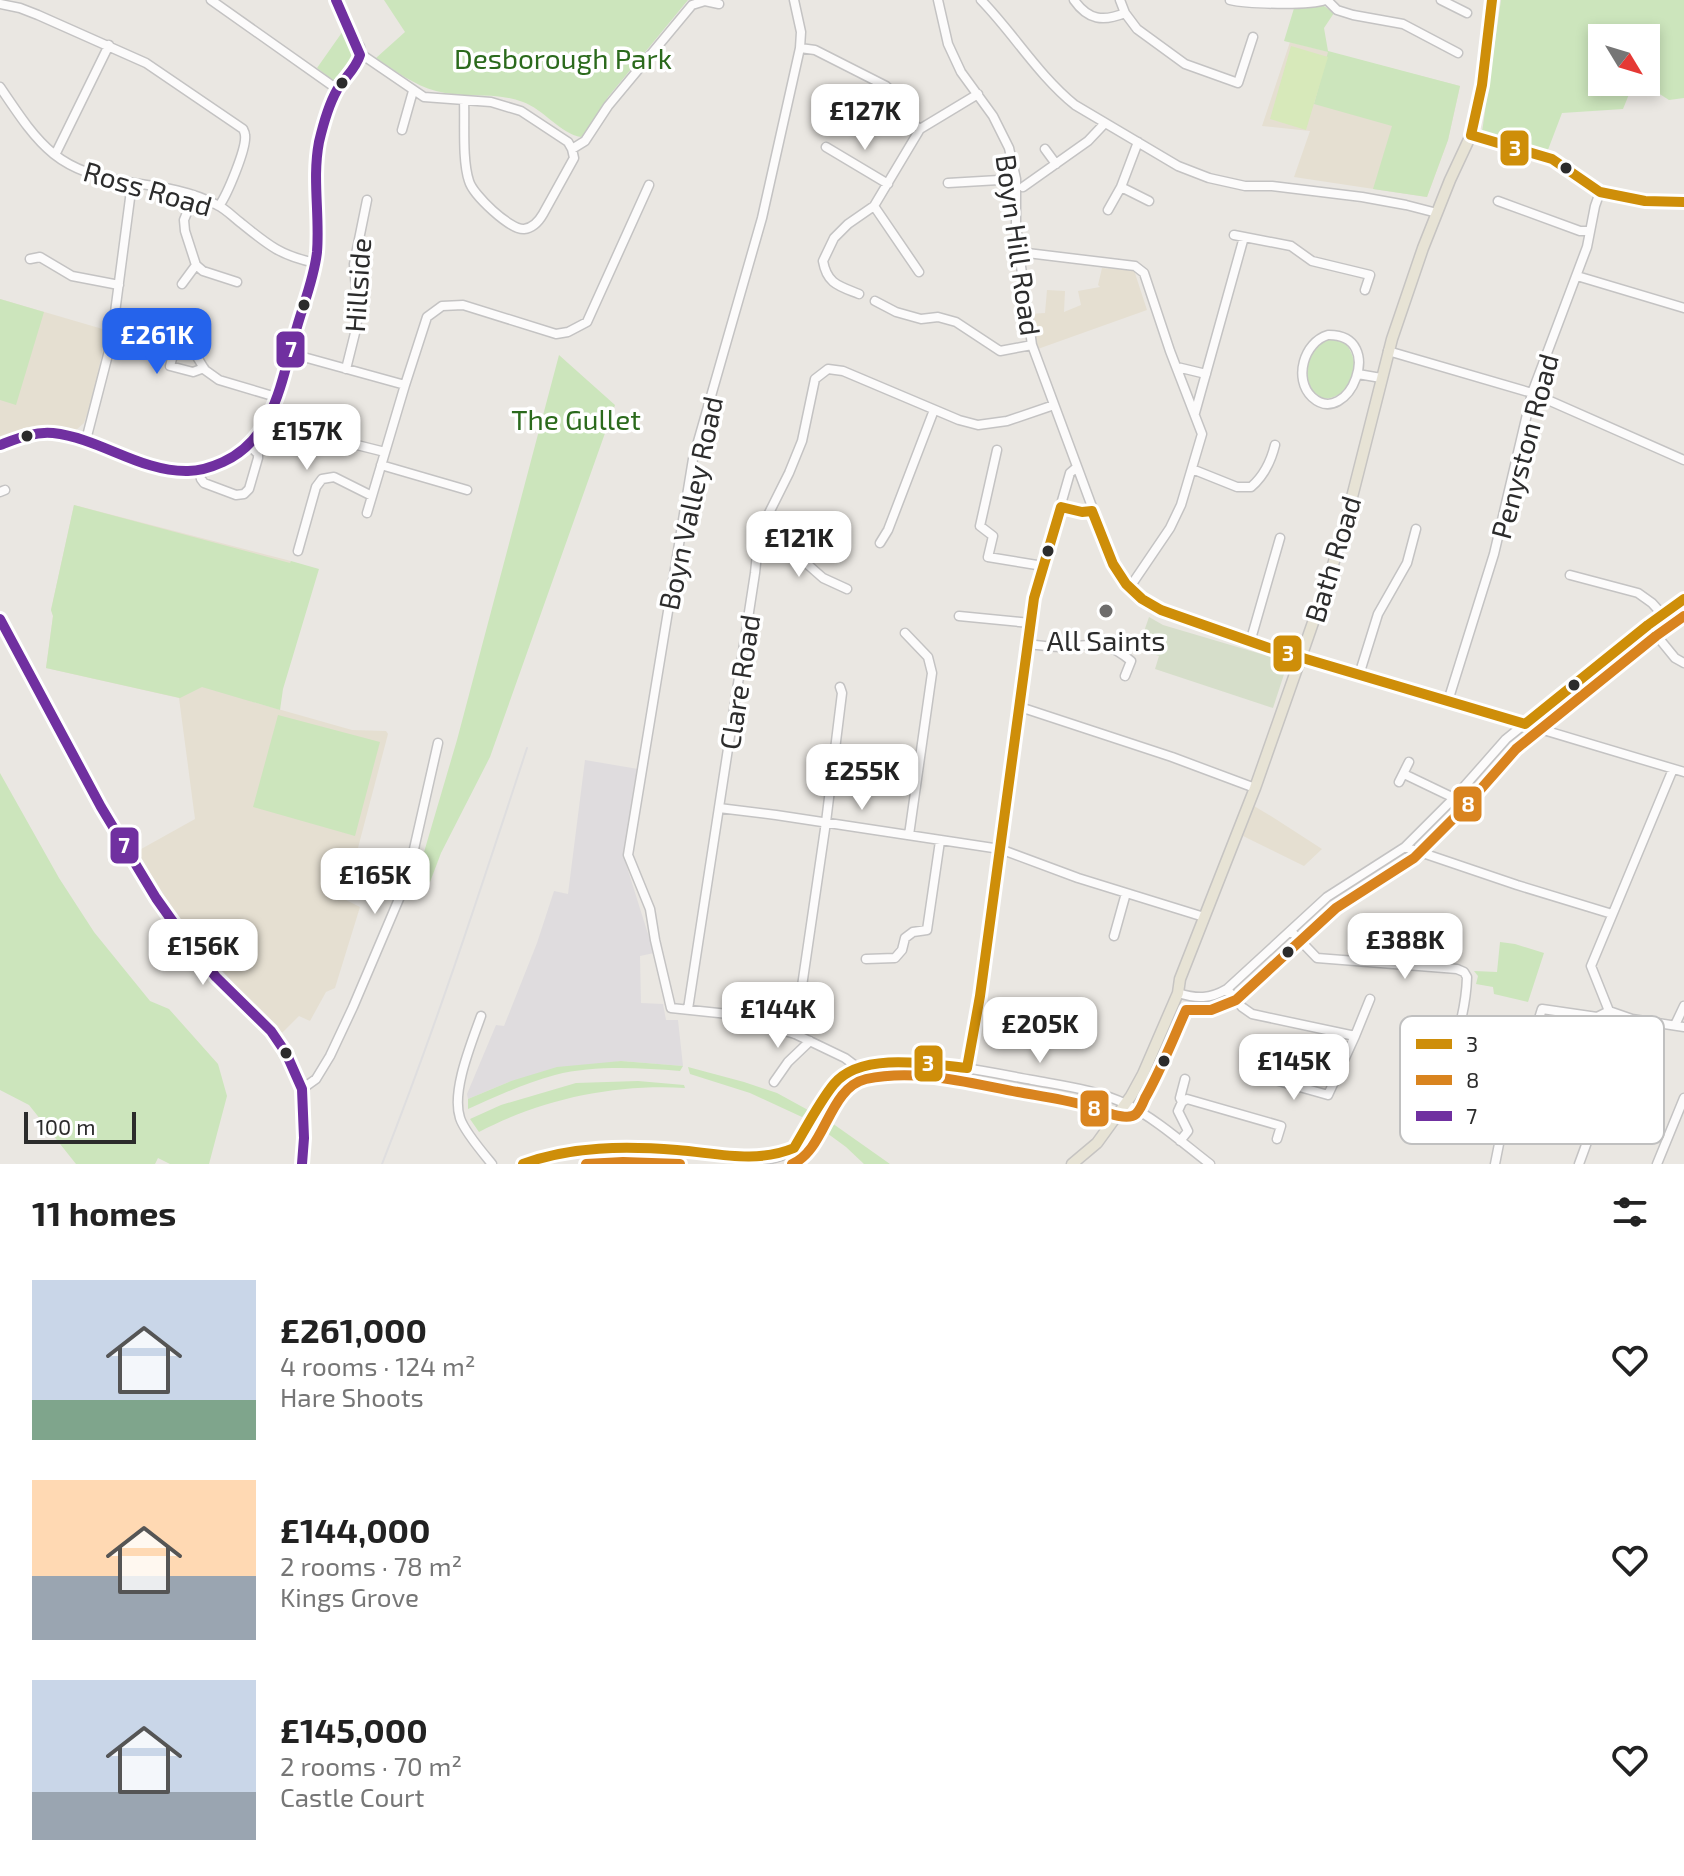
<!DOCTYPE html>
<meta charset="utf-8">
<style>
body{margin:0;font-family:"Exo 2",sans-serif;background:#f6f6f6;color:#222;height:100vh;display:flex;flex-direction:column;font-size:30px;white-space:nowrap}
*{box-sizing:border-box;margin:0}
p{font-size:26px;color:#767676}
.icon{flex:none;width:44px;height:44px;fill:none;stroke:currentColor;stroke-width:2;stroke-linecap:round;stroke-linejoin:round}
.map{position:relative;height:1164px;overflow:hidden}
.side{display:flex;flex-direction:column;background:#fff;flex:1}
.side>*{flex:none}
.needle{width:52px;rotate:128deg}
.buttons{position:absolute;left:1588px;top:24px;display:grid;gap:16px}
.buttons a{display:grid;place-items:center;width:72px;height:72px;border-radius:0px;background:#fff;box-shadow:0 4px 12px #0003;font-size:40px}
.scale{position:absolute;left:24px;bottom:20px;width:112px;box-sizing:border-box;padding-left:8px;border:4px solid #2c2c2c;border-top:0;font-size:22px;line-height:28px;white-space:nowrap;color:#2c2c2c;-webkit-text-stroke:6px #fff;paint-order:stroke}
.price{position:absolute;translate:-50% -68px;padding:0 18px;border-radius:16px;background:#fff;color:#222;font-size:26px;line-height:52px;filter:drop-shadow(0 2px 4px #0008)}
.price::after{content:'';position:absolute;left:50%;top:48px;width:24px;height:18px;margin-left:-12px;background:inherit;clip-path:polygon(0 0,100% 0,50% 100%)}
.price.active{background:#2563eb;color:#fff}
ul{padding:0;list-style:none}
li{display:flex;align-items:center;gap:24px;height:200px;padding:0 32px}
li span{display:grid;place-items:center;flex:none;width:224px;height:160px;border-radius:0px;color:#555}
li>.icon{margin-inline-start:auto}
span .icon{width:96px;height:96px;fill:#fffc;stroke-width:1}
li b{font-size:34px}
h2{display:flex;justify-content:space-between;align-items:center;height:96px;padding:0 32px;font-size:34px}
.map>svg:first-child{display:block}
</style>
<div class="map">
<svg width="1684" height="1164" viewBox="0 0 1684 1164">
<rect width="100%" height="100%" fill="#eae7e2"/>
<!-- industrial -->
<path fill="#dfdcde" d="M585,760L638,769L626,864L654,953L640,956L641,1003L663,1004L666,1020H678L683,1066L621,1061L511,1081L468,1099L467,1094L496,1025L504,1026L537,943L554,891L568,894Z"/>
<!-- education -->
<path fill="#e5dfd1" d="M1290,42L1460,86L1448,140L1427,197L1294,177L1310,131L1262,126Z
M1102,268L1134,270L1147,310L1035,350L1028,314L1045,313L1047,290L1065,291L1064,312L1081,305L1078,291L1100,287L1098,285Z
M0,299L106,330L95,391L84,423L75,431L51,428L22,431L0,440Z
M74,505L291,561L250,701L352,730L386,731L388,734L354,863L348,861L334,894L360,907L335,988L326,992L310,1021L299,1016L282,1033L253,1005L183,926L154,879L134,853L195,819L179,698L46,668L53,616L51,610Z
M1254,806L1274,818L1322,849L1304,866L1243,836Z"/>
<!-- green -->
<path fill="#cce5bc" d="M384,0H688L608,97L585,135L581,137C561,134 543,109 523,102C494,91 464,99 436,91C414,85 395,71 376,58L405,32Z
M1501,0H1684V98L1669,100L1641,82H1646V38H1602V82H1634L1623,109L1562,113L1546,155L1482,132Z
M1295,5L1324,6L1334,13L1324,28L1328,51L1460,86L1448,140L1427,197L1373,189L1392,126L1314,104L1328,52L1284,41Z
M343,31L353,49L354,55L334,81L317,68Z
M0,299L44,312L16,405L0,400Z
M1326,339L1344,341C1384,392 1299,425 1307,370C1309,356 1315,346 1326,339Z
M559,355L615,405L490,757L441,853L430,882L417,876L457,740Z
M74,505L290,563L291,561L319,569L283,689L280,710L202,687L180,698L46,668L53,616L51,610Z
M278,715L380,742L355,836L253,807Z
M0,773L59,878L94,932L150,1001L169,1009L218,1064L227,1096L209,1164H170L158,1158L155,1164H76L29,1105L0,1090Z
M1500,942L1515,944L1544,953L1528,1002L1494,994L1493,987L1476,984L1478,976L1474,971L1497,972Z
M621,1061L683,1066L680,1071C640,1068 595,1065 555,1075C525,1083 497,1096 468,1109V1099L511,1081L557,1067Z
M688,1067L744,1082L777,1093L808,1110L802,1117L750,1093L690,1074Z
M638,1081L684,1085L685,1088C614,1084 542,1099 479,1132L470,1119L501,1105L576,1083Z
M822,1116L890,1164H864L846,1147L816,1125Z"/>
<!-- cemetery -->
<path fill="#d6deca" d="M1149,617L1163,625L1288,662L1273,708L1155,669L1159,656L1138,649Z"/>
<!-- pitch -->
<path fill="#d7e9ba" d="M1291,46L1328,57L1306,130L1270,119Z"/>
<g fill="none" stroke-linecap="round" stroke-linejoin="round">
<defs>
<path id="minor" d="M211,0L337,89
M336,0L347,26L360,47L361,54L424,97L491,102L521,111L568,142L572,149L574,158L543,214C539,221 533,228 524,229C510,230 473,195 469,181C462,160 465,123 464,100
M794,0L801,32L800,48L762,218L693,459L628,855L650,909L655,940L671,1008L728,1014L795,1034L845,1058L857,1067
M938,0L948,44L961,72L993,116L1009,148L1016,179V223L1019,252L1032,345L1114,566L1130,587L1153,608L1172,616L1251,639L1269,648L1684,772
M981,0C1014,34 1038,75 1075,105L1178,166L1209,178L1245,186H1272L1362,197L1406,205L1437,213
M1074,0C1088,20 1103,22 1125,13
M1120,0L1125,13L1137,29L1185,64L1238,83L1253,37
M1230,0C1247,4 1309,6 1325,0
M1327,0L1337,10L1353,15L1403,24L1458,53
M1441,0L1467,13
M0,4L20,8L38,15L146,63L243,129C244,131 245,133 245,135C247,148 227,195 219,206
M800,48L815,50L886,86L896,95L913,124L920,129
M0,87C41,148 57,172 134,183C162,187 191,191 217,205C226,209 233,217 241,223C268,245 281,256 316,263
M402,130L413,91
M1471,135L1552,159L1600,192L1645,201L1684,202
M826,147L888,184
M572,149L585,141L608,106L692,5L705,1L719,4
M1045,149L1056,164
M55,155L109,45
M948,183L1016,179
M1023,187L1088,141L1105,123
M1121,187L1149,201
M194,195L184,220L185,231L196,265L203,271L237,282
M1498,201L1580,231H1590
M874,206L919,272
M1108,210L1121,187L1138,142
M1234,235L1291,246L1312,261L1370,275L1365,290
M1019,252L1135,266L1144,273L1170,351L1202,434L1181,505L1170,528L1130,587
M30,259L40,257L72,276L119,285
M1577,276L1684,308
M182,284L196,265
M859,294C839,286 827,284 823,261L834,238L848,224L874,206L920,129L978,94
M875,301L896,312L921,319L938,317L956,322L1000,351L1032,345
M115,313L168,323L180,329L205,370L219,380L276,397
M185,335L176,344L170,366L193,372L204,368
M1328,335C1388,334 1348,430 1312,397C1293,379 1304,342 1328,335Z
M1388,351L1532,393L1684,460
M289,353L405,385
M1177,367L1206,374
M346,369L355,333L358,315L354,264L367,200
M1358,374L1381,378
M1195,413L1244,237
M86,440L111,343L132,183
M337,440L385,452
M0,445C16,439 37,431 54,434C87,438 117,453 149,463C161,467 172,472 185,472C197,472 209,468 221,464C245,454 261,435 271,411L316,263L318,233L315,182L317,155L321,134L337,89L356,65L361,54
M997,450L980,526L993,536L988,557L1043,566
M381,465L467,490
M1192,469L1237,487H1251C1264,476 1271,461 1275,445
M199,471L201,479L204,483L236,495L244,494L249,489L258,458V454L249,445
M0,492L5,490
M1061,507L1082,512L1092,511
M367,513L405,385L427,317L442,306L463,305L556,334L568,332L587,322L649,185
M880,543L888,530L934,410
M758,544L787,552L806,563L823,578L847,589
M298,551L316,487L322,479L334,477L372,496
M1570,575L1638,593L1652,603L1662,614
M959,616L1030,623
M0,619L101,807L156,898L183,936L216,977L271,1031L286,1053L302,1089L304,1138L302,1164
M1648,625L1675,658L1684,663
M905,633L928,657L932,673L909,835
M1251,639L1280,538
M1028,644C1038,645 1049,647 1060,647C1093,647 1101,636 1131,661L1125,676
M1359,675L1378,614L1407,563L1416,529
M1448,701L1494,554L1532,393L1587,247L1595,206L1600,192
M1020,707L1172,757L1255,788
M1673,769L1591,966L1609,1011L1632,1019L1684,1027
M1404,774L1454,798
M1399,782L1409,762
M719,808L776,815L1000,849L1078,878L1204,917
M1405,847L1517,885L1612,914
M1291,931L1317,958L1457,969L1464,972L1467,977C1466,1016 1451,1056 1438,1093
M1114,936L1126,893
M866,959L895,958L902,950L905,938L913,932L927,930L940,841
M1227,989L1242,1007L1252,1014L1355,1036L1328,1095L1268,1078
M1178,993C1197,999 1210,999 1227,989L1327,897L1405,847L1454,798L1506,739L1648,625L1684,599
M688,1009L755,573L758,544L766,519L789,473L802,441L815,379L828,369L843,371L959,420L978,425L1007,421L1054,405
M481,1016C472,1042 451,1091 460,1118C464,1131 483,1153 492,1164
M1675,1025L1684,1006
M795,1034L826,822L842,693L840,687
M1355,1036L1370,999
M1451,1056L1467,1061
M967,1068L980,996L1034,598L1070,473L1077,467
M774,1082L788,1062L810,1041
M1416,1085L1456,1101
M302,1089L316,1079L330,1056L353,1007L407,880L438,743
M1182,1102L1180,1098L1185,1079
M1180,1141L1188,1131L1178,1111L1182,1102L1187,1099L1281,1126L1277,1139
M523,1164C561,1145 649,1145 691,1151C718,1155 748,1164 775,1158C811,1150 815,1094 842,1075C882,1047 986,1072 1032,1080C1064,1086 1097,1090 1126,1104C1155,1118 1184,1144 1210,1164
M678,1164L679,1150
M1495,1164L1499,1144L1542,1009L1597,1017L1609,1011
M1579,1164L1632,1019
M1657,1164L1684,1098"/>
<path id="major" d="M1072,1164L1097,1143L1131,1096L1143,1074L1178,993L1180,979L1255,788L1301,657L1333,565L1350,505L1392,339L1423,248L1450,180L1471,135L1482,85L1492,0"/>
</defs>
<!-- minor casing -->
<use href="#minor" stroke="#c4c3c3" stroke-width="11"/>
<!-- major casing -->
<use href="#major" stroke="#c6c4c2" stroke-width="13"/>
<!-- minor -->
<use href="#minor" stroke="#fcfbfb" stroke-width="8"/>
<!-- major -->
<use href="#major" stroke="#e7e3d5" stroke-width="10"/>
<!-- rail -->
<path stroke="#dfdedf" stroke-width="2" d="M382,1164C436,1027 481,888 527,748"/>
<defs>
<path id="bus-1" d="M1492,0L1482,85L1471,135L1552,159L1600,192L1645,201L1684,202
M523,1164C571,1146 626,1146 677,1150C716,1153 756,1164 794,1148C806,1128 820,1101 834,1084C861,1051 930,1064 967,1068L980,996L1034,598L1061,507L1082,512L1092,511L1113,564L1126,584L1142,599L1161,610L1269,648L1525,724L1648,625L1684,599"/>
<path id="bus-2" d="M586,1164L623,1162L680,1164
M792,1164C826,1150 828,1088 866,1079C916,1068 969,1083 1018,1092C1040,1096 1062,1099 1084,1105C1096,1108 1126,1123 1136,1114C1140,1110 1143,1103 1145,1098C1161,1070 1173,1039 1186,1010H1211L1236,1000L1336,908L1414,858L1465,807L1516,749L1656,636L1684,616"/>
<path id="bus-3" d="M0,445C16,439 35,431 53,433C100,438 140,472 188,471C200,471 212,467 223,462C274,439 281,382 295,334C302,307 314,280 317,252C320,215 312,179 319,142C323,125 328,106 337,90C344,78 356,69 360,55L336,0
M0,619L101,807L156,898L183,936L216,977L271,1031L286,1053L302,1089L304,1138L302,1164"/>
</defs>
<!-- bus-1 casing -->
<use href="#bus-1" stroke="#fff" stroke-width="16"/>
<!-- bus-2 casing -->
<use href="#bus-2" stroke="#fff" stroke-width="16"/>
<!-- bus-3 casing -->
<use href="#bus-3" stroke="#fff" stroke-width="16"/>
<!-- bus-1 -->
<use href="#bus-1" stroke="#ce8e09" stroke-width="10"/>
<!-- bus-2 -->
<use href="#bus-2" stroke="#d9841f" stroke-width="10"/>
<!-- bus-3 -->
<use href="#bus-3" stroke="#7030a0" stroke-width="10"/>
</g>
<!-- markers -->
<g fill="#2c2c2c" stroke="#fff" stroke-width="3">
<circle cx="342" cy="83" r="7"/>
<circle cx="1566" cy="168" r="7"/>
<circle cx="304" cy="305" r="7"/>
<circle cx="27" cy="436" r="7"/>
<circle cx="1048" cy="551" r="7"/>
<circle cx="1574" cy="685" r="7"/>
<circle cx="1288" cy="952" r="7"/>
<circle cx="286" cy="1053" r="7"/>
<circle cx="1164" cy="1061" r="7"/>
</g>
<circle fill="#6e6d6c" stroke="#fff" stroke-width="3" cx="1106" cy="611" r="8"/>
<g text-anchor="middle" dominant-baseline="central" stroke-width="7" stroke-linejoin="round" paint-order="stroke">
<!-- park labels -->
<g font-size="28" fill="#2b6a1c" stroke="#fff">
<text x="563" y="58">Desborough Park</text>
<text x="576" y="419">The Gullet</text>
</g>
<!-- street labels -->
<g font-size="28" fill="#2c2c2c" stroke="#fff">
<text transform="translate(148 188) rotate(16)">Ross Road</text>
<text transform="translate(1019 245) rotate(82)">Boyn Hill Road</text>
<text transform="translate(357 285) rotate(-86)">Hillside</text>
<text transform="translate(1524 446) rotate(-75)">Penyston Road</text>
<text transform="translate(690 503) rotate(-78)">Boyn Valley Road</text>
<text transform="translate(1332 559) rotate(-73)">Bath Road</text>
<text transform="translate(739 682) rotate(-81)">Clare Road</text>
</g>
<!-- poi labels -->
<g font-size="28" fill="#2c2c2c" stroke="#fff">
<text x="1106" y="640">All Saints</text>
</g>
</g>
<!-- legend -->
<rect x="1400" y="1016" width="264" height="128" rx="12" fill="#fff" stroke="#c0c0c0" stroke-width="2"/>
<rect x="1416" y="1039" width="36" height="10" fill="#ce8e09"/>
<rect x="1416" y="1075" width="36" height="10" fill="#d9841f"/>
<rect x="1416" y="1111" width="36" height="10" fill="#7030a0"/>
<g font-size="22" fill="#2c2c2c">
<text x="1466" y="1052">3</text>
<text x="1466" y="1088">8</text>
<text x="1466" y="1124">7</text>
</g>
<g stroke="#fff" stroke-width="3">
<rect x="1499" y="129" width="31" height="38" rx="8" fill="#ce8e09"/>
<rect x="275" y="330" width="31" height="39" rx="8" fill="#7030a0"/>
<rect x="1272" y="634" width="31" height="39" rx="8" fill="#ce8e09"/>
<rect x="1452" y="785" width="31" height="38" rx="8" fill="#d9841f"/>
<rect x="109" y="826" width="31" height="39" rx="8" fill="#7030a0"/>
<rect x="913" y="1044" width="31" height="39" rx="8" fill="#ce8e09"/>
<rect x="1079" y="1089" width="31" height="39" rx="8" fill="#d9841f"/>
</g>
<g font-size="22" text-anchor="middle" font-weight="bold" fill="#fff">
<text x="1515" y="156">3</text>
<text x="291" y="357">7</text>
<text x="1288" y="661">3</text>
<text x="1468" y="812">8</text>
<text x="124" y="853">7</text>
<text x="928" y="1071">3</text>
<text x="1094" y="1116">8</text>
</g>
</svg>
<div class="buttons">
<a><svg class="needle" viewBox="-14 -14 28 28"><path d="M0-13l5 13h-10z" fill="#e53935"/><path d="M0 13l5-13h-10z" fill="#767676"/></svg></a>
</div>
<div class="scale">100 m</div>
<b class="price" style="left:865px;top:152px">£127K</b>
<b class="price active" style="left:157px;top:376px">£261K</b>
<b class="price" style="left:307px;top:472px">£157K</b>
<b class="price" style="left:799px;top:579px">£121K</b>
<b class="price" style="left:862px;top:812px">£255K</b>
<b class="price" style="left:375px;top:916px">£165K</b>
<b class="price" style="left:1405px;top:981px">£388K</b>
<b class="price" style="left:203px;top:987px">£156K</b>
<b class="price" style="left:778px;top:1050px">£144K</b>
<b class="price" style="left:1040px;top:1065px">£205K</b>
<b class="price" style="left:1294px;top:1102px">£145K</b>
</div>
<section class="side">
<h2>11 homes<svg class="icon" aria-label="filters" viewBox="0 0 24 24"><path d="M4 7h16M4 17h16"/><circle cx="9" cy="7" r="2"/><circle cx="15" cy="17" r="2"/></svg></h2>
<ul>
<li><span style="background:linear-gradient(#c9d6e8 75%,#7fa58c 0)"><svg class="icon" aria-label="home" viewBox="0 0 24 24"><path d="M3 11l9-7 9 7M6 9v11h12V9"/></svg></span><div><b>£261,000</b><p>4 rooms · 124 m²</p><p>Hare Shoots</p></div><svg class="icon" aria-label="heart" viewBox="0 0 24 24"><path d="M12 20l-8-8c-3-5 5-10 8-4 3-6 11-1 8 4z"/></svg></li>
<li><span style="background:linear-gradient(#ffd9b3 60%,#9aa5b1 0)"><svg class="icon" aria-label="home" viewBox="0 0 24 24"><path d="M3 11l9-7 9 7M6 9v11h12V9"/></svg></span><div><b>£144,000</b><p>2 rooms · 78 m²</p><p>Kings Grove</p></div><svg class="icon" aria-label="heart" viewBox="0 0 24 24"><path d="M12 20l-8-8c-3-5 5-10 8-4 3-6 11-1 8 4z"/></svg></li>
<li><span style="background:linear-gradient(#c9d6e8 70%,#9aa5b1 0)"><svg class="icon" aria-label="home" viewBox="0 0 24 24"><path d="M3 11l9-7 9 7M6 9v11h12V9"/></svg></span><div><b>£145,000</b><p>2 rooms · 70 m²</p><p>Castle Court</p></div><svg class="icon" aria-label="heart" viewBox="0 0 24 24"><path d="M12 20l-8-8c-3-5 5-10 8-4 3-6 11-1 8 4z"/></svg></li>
</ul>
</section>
